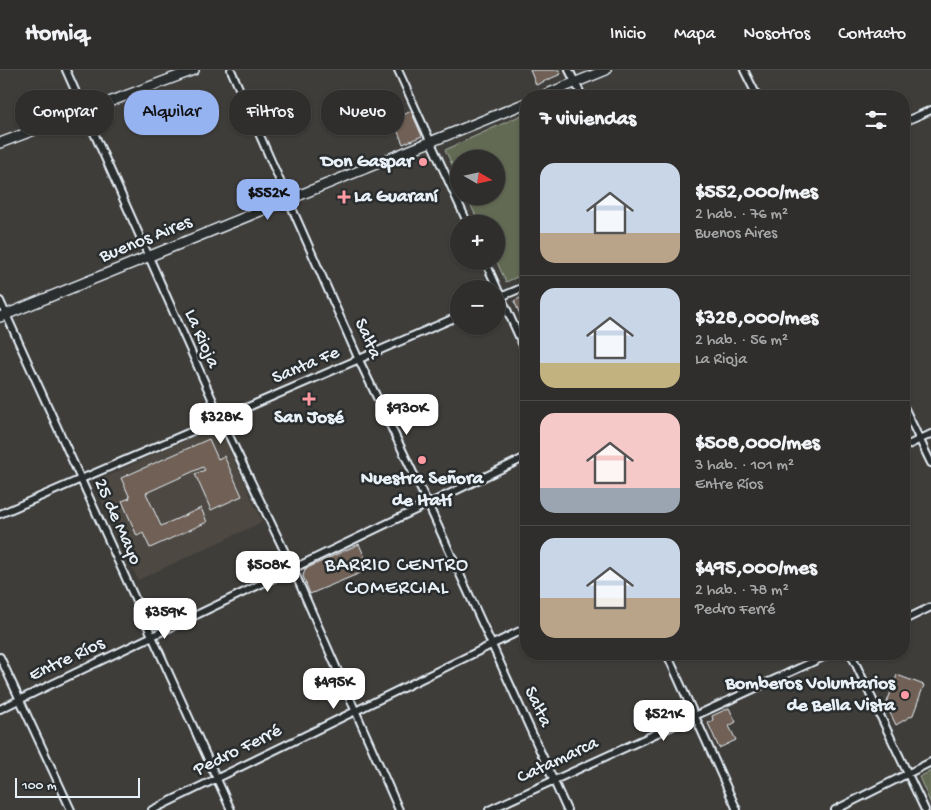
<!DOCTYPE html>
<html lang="es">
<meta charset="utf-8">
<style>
body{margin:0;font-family:"Gochi Hand",sans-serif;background:#3b3a38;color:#f1f3f6;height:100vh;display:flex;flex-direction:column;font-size:19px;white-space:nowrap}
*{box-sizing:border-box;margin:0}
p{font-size:16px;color:#a7a8a9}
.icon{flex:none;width:28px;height:28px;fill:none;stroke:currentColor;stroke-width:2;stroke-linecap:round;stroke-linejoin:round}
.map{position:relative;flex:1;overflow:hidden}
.sheet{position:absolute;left:520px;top:20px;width:390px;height:570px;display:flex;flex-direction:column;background:#2f2e2c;border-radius:20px;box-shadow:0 1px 4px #0004,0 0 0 1px #4a4a48}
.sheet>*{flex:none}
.hud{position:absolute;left:15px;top:20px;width:430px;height:45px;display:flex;gap:10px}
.needle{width:32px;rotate:99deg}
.tools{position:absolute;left:450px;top:80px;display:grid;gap:10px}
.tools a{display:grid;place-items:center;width:55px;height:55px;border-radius:50%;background:#2f2e2c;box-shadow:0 1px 4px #0004,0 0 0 1px #4a4a48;font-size:25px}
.scale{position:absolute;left:15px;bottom:12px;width:125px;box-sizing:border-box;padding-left:5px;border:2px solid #e8f1f8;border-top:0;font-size:14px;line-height:18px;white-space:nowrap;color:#e8f1f8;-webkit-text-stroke:4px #2a2d2e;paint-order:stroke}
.price{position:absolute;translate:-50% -42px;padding:0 11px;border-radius:10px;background:#fff;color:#222;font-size:16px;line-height:32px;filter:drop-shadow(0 1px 2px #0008)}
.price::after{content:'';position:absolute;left:50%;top:30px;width:15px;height:11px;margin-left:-8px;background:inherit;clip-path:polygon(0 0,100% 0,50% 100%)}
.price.active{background:#95b2f1;color:#111}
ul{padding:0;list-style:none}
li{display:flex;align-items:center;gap:15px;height:125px;padding:0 20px}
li+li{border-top:1px solid #4a4a48}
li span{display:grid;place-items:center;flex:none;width:140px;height:100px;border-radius:15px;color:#555}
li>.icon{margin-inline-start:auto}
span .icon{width:60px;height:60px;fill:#fffc;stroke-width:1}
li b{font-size:21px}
h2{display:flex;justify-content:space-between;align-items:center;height:60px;padding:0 20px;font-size:21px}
.tag{padding:0 18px;border-radius:20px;background:#2f2e2c;box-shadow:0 1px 4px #0004,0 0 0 1px #4a4a48;font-size:18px;line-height:45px}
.tag.active{background:#95b2f1;color:#111}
header{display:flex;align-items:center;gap:30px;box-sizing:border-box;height:70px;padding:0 25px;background:#2f2e2c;border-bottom:1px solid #4a4a48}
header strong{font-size:24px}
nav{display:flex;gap:28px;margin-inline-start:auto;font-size:18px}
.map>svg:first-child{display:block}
</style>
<header>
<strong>Homiq</strong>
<nav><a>Inicio</a><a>Mapa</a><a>Nosotros</a><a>Contacto</a></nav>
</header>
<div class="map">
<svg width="931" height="740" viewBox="0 0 931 740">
<rect width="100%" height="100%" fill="#3f3d3a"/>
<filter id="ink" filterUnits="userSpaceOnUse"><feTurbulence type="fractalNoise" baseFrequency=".02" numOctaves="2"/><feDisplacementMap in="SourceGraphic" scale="10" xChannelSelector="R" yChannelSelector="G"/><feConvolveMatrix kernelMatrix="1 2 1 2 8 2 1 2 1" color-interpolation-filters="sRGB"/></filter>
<g filter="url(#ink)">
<!-- built -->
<path fill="#4d4842" d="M218,355L262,452L138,510L93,413Z"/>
<!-- green -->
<path fill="#626b52" stroke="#a5aea5" d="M526,43V203L506,212L496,190V154H479L467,126H496V89H459V109L445,80Z
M931,701V734L919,707Z"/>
<!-- building -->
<path fill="#6f6156" stroke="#e8f1f8" d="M530,0H559L561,4L536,15Z
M411,41L422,66L403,74L393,50Z
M526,225V255H525L514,231Z
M209,369L218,389L224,386L242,426L211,440L195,404L205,400L203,397L146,423L161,456L201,438L207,452L150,478L143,463L137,466L122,431L130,428L121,408Z
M359,474L370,499L310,524L303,506L305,499Z
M897,605L924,615L913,645L896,655L886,635Z
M729,638L736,652L729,656L736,670L719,678L708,653L713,650L712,646Z"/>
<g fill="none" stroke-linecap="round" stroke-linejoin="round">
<defs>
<path id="minor" d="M66,0L221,349L293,499L399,740
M231,0L359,290L428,434L567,740
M398,0L468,154
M569,0L582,26
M744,0L757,26
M904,52L931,40
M485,191L526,282
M496,229L526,216
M0,231L231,740
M904,337L931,393
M904,377L931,364
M0,444L459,246
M904,550L931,537
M667,584L737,740
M851,584L925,740
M0,587L71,740
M0,639L526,387
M152,740L526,558
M489,740L830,584
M835,740L931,692"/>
<path id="tertiary" d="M542,26L606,0
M0,73L194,0
M0,247L526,33"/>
</defs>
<!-- minor casing -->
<use href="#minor" stroke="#e8f1f8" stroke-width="10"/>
<!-- tertiary casing -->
<use href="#tertiary" stroke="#e8f1f8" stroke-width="12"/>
<!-- minor -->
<use href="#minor" stroke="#2a2d2e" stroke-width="6"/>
<!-- tertiary -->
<use href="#tertiary" stroke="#2a2d2e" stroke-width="9"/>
</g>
</g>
<!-- markers -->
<g fill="#ff9aa2" stroke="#2a2d2e" stroke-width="2">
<circle cx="423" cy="92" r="5"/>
<path d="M341.5 119.5h5v5h5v5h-5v5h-5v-5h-5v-5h5z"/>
<path d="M306.5 321.5h5v5h5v5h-5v5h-5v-5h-5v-5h5z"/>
<circle cx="422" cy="390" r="5"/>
<circle cx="905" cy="625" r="5"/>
</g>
<g text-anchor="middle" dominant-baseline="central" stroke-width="5" stroke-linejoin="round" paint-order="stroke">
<!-- poi labels -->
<g font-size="19" font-weight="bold" fill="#e8f1f8" stroke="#2a2d2e" text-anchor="end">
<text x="413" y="92">Don Gaspar</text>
<text x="354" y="127" text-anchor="start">La Guaraní</text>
<text x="309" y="348" text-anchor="middle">San José</text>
<text x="422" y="409" text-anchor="middle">Nuestra Señora<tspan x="422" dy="22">de Itatí</tspan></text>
<text x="895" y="614">Bomberos Voluntarios<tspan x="895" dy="22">de Bella Vista</tspan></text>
</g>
<!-- street labels -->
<g font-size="19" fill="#e8f1f8" stroke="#2a2d2e">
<text transform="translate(146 170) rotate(-22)">Buenos Aires</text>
<text transform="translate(201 269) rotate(66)">La Rioja</text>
<text transform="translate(367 269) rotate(66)">Salta</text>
<text transform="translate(306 296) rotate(-23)">Santa Fe</text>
<text transform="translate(117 452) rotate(66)">25 de Mayo</text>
<text transform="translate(67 590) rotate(-25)">Entre Ríos</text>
<text transform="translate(537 637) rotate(65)">Salta</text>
<text transform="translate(238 681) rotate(-26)">Pedro Ferré</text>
<text transform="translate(558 691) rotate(-25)">Catamarca</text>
</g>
<!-- neighbourhood labels -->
<g font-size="20" letter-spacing="1" fill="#e8f1f8" stroke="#2a2d2e">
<text x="397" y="496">BARRIO CENTRO<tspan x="397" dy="23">COMERCIAL</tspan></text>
</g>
</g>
</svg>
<div class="tools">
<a><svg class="needle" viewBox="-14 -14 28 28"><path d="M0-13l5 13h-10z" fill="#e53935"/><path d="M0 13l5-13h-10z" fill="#a7a8a9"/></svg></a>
<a>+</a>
<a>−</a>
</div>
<div class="scale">100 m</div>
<b class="price active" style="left:268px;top:151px">$552K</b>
<b class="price" style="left:407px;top:366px">$930K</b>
<b class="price" style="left:221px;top:375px">$328K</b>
<b class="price" style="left:268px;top:523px">$508K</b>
<b class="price" style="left:165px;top:570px">$359K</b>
<b class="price" style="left:334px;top:640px">$495K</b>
<b class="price" style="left:664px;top:672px">$521K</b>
<div class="hud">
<a class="tag">Comprar</a>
<a class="tag active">Alquilar</a>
<a class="tag">Filtros</a>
<a class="tag">Nuevo</a>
</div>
<section class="sheet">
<h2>7 viviendas<svg class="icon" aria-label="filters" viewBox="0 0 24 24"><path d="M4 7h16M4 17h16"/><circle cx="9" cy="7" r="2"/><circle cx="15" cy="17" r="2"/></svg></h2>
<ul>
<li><span style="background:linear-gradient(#c9d6e8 70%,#b9a48a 0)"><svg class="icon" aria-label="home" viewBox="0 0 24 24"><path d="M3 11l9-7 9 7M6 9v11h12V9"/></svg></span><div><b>$552,000/mes</b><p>2 hab. · 76 m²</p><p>Buenos Aires</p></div></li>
<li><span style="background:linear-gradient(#c9d6e8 75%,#c2b280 0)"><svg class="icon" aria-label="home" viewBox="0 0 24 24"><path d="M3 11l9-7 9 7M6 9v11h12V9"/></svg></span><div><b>$328,000/mes</b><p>2 hab. · 56 m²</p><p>La Rioja</p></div></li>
<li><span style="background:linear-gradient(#f6c9c9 75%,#9aa5b1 0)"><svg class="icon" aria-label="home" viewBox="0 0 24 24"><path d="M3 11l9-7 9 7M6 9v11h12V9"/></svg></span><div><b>$508,000/mes</b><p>3 hab. · 101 m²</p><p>Entre Ríos</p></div></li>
<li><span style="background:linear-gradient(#c9d6e8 60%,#b9a48a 0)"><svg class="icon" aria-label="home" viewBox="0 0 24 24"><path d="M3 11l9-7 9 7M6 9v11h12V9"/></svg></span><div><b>$495,000/mes</b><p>2 hab. · 78 m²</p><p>Pedro Ferré</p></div></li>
</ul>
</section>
</div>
